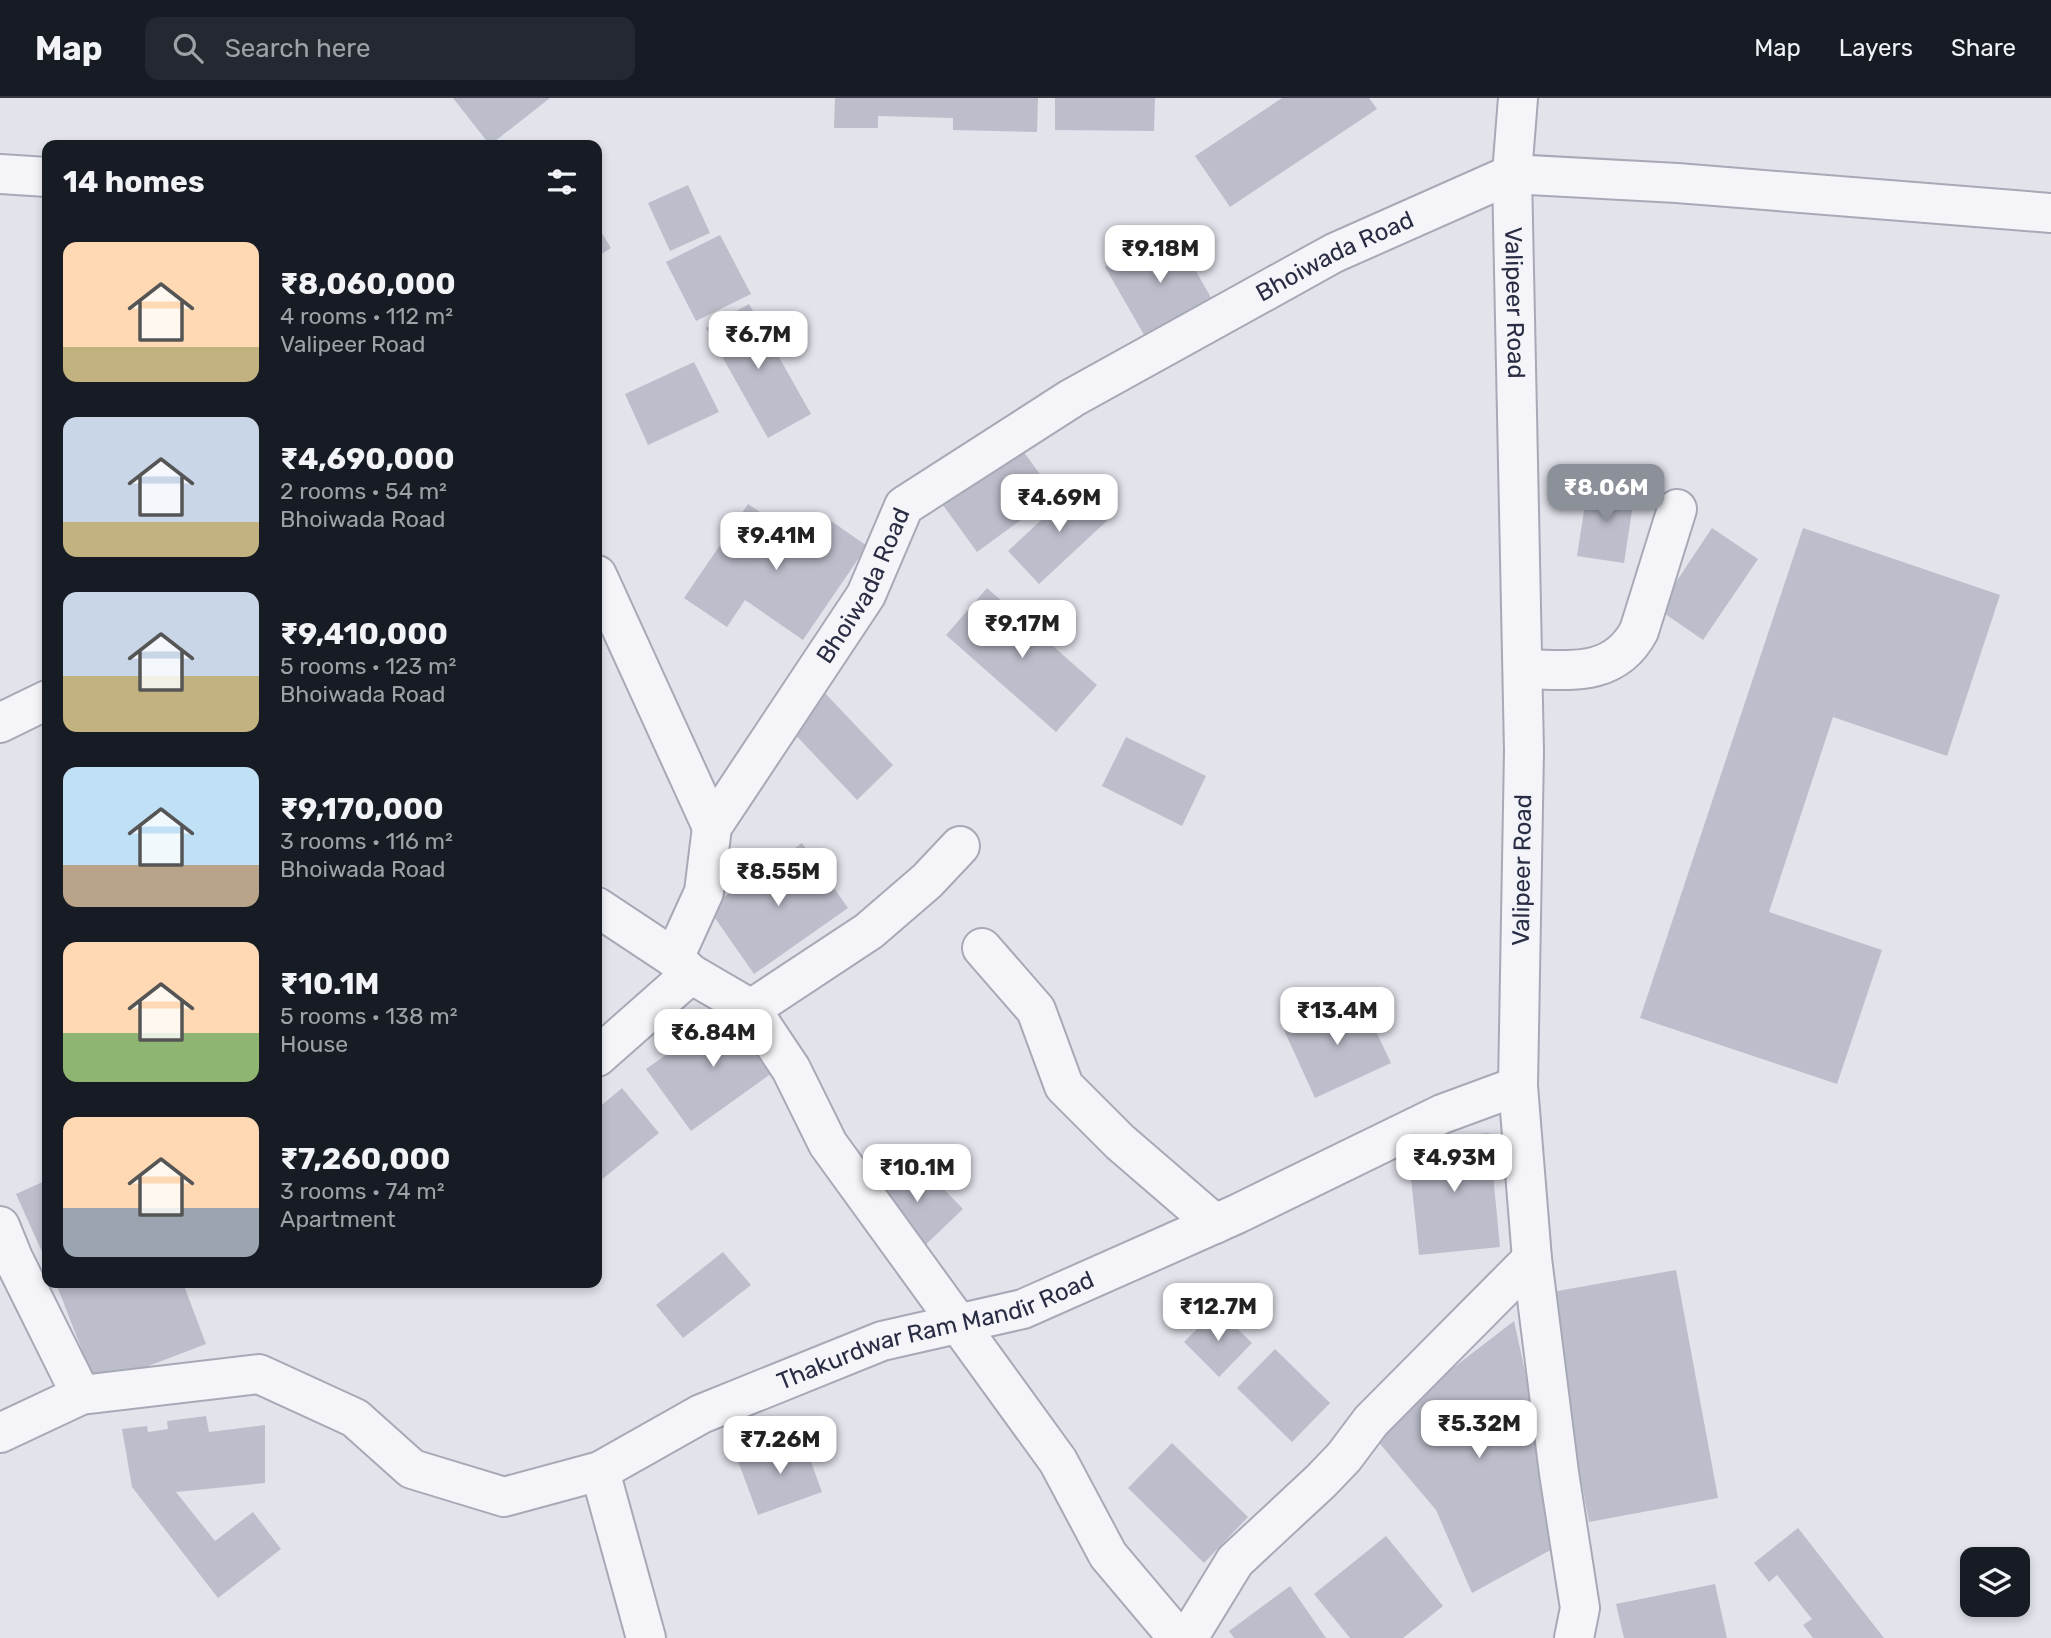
<!DOCTYPE html>
<meta charset="utf-8">
<style>
body{margin:0;font-family:Rubik,sans-serif;background:#242831;color:#f1f3f6;height:100vh;display:flex;flex-direction:column;font-size:26px;white-space:nowrap}
*{box-sizing:border-box;margin:0}
p{font-size:23px;color:#9ea1a6}
.icon{flex:none;width:38px;height:38px;fill:none;stroke:currentColor;stroke-width:2;stroke-linecap:round;stroke-linejoin:round}
.map{position:relative;flex:1;overflow:hidden}
.panel{position:absolute;left:42px;top:42px;width:560px;height:1148px;display:flex;flex-direction:column;background:#171b24;border-radius:14px;box-shadow:0 4px 10px #0003}
.panel>*{flex:none}
.fabs{position:absolute;left:1960px;top:1449px;display:grid;gap:14px}
.fabs a{display:grid;place-items:center;width:70px;height:70px;border-radius:14px;background:#171b24;box-shadow:0 4px 10px #0003;font-size:35px}
.price{position:absolute;translate:-50% -60px;padding:0 16px;border-radius:14px;background:#fff;color:#222;font-size:23px;line-height:46px;filter:drop-shadow(0 2px 4px #0008)}
.price::after{content:'';position:absolute;left:50%;top:42px;width:21px;height:16px;margin-left:-10px;background:inherit;clip-path:polygon(0 0,100% 0,50% 100%)}
.price.active{background:#8c9099;color:#fff}
ul{padding:0;list-style:none}
li{display:flex;align-items:center;gap:21px;height:175px;padding:0 21px}
li span{display:grid;place-items:center;flex:none;width:196px;height:140px;border-radius:14px;color:#555}
li>.icon{margin-inline-start:auto}
span .icon{width:84px;height:84px;fill:#fffc;stroke-width:1}
li b{font-size:30px}
h2{display:flex;justify-content:space-between;align-items:center;height:84px;padding:0 21px;font-size:30px}
header{display:flex;align-items:center;gap:42px;box-sizing:border-box;height:98px;padding:0 35px;background:#171b24;border-bottom:2px solid #363941}
header strong{font-size:33px}
nav{display:flex;gap:38px;margin-inline-start:auto;font-size:24px}
.search{width:490px;height:63px;background:#242831;display:flex;align-items:center;gap:18px;box-sizing:border-box;padding:0 24px;border-radius:14px;color:#9ea1a6;font-size:26px}
.map>svg:first-child{display:block}
</style>
<header>
<strong>Map</strong>
<div class="search"><svg class="icon" aria-label="search" viewBox="0 0 24 24"><circle cx="10" cy="10" r="6"/><path d="M15 15l6 6"/></svg>Search here</div>
<nav><a>Map</a><a>Layers</a><a>Share</a></nav>
</header>
<div class="map">
<svg width="2051" height="1540" viewBox="0 0 2051 1540">
<rect width="100%" height="100%" fill="#e2e3eb"/>
<!-- building -->
<path fill="#bcbecb" d="M453,0H550L490,47Z
M835,0H1038L1037,34L953,32V20L878,18V30H834Z
M1055,0H1155L1154,33L1055,32Z
M1282,0H1369L1377,11L1230,109L1195,58Z
M688,87L710,135L670,153L648,105Z
M597,127L611,150L597,159Z
M1172,131L1214,205L1147,242L1105,169Z
M720,137L751,196L696,223L666,164Z
M749,206L811,316L768,340L706,230Z
M694,264L719,314L648,347L625,296Z
M1018,346L1055,397L977,454L940,403Z
M1080,386L1111,419L1039,486L1008,453Z
M1588,387L1635,393L1624,465L1577,458Z
M748,406L806,445L824,418L867,448L803,542L745,502L727,529L684,500Z
M1712,430L1758,461L1703,542L1658,511Z
M1803,430L2000,497L1947,658L1833,619L1769,814L1882,852L1837,986L1640,920Z
M987,490L1097,587L1056,634L946,537Z
M825,595L893,667L857,702L789,630Z
M1126,639L1206,678L1182,728L1102,688Z
M802,745L848,810L754,876L708,810Z
M1359,897L1391,965L1315,1000L1284,932Z
M735,908L779,970L691,1033L646,971Z
M622,990L659,1035L600,1083L597,1078V1011Z
M1489,1035L1500,1149L1419,1157L1407,1042Z
M914,1060L963,1111L920,1152L871,1100Z
M47,1082V1154L43,1156L16,1096Z
M723,1154L751,1187L683,1240L656,1207Z
M1676,1172L1718,1400L1589,1424L1546,1195Z
M65,1185H183L206,1246L96,1288L57,1188Z
M1217,1211L1252,1245L1219,1279L1184,1244Z
M1514,1223L1539,1337L1558,1448L1472,1495L1436,1412L1370,1334Z
M1275,1251L1330,1305L1292,1344L1237,1290Z
M206,1318L209,1334L265,1327V1385L176,1394L215,1443L253,1414L281,1451L218,1500L132,1389L122,1331L147,1328L148,1334L168,1331L167,1323Z
M802,1339L822,1394L758,1417L738,1363Z
M1172,1345L1248,1419L1204,1465L1128,1390Z
M1798,1430L1884,1540H1813L1803,1527L1812,1521L1777,1477L1769,1484L1754,1465Z
M1386,1438L1443,1508L1403,1540H1350L1314,1496Z
M1715,1486L1727,1540H1624L1616,1506Z
M1290,1488L1326,1540H1234L1229,1533Z"/>
<g fill="none" stroke-linecap="round" stroke-linejoin="round">
<defs>
<g id="minor">
<path id="s1" d="M1518,0L1512,76L1524,653L1518,988L1532,1161L1559,1375L1580,1510L1574,1540"/>
<path d="M0,76L47,79"/>
<path d="M597,477L712,729"/>
<path d="M1523,571C1569,572 1614,580 1639,533L1677,411"/>
<path d="M0,625L47,602"/>
<path d="M597,809L674,860"/>
<path d="M982,850L1036,912L1064,988L1120,1044L1215,1126"/>
<path d="M751,911L869,833L927,783L960,748"/>
<path d="M597,959L691,876"/>
<path d="M0,1128L13,1160L81,1297"/>
<path id="s2" d="M0,1335L81,1297L259,1276L355,1320L412,1371L504,1399L600,1373L701,1316L882,1243L1023,1211L1237,1116L1442,1016L1518,988"/>
<path d="M600,1373L646,1540"/>
<path id="s3" d="M1178,1540L1108,1457L1058,1363L828,1046L791,971L751,911L691,876L674,860L704,794L712,729L866,497L904,408L1072,300L1334,155L1512,76L1677,85L2051,115"/>
<path d="M1188,1540L1235,1463L1321,1383L1344,1359L1371,1323L1532,1161"/>
</g>
</defs>
<!-- minor casing -->
<use href="#minor" stroke="#a7a9b6" stroke-width="42"/>
<!-- minor -->
<use href="#minor" stroke="#f5f5f9" stroke-width="38"/>
</g>
<g text-anchor="middle" dominant-baseline="central" stroke-width="5" stroke-linejoin="round" paint-order="stroke">
<!-- street labels -->
<g font-size="24" fill="#292d44" stroke="#f2f3f8">
<text stroke="none"><textPath href="#s3" startOffset="1867">Bhoiwada Road</textPath></text>
<text stroke="none"><textPath href="#s1" startOffset="205">Valipeer Road</textPath></text>
<text stroke="none"><textPath href="#s3" startOffset="1279">Bhoiwada Road</textPath></text>
<text transform="translate(1522 772) rotate(-89)">Valipeer Road</text>
<text stroke="none"><textPath href="#s2" startOffset="1012">Thakurdwar Ram Mandir Road</textPath></text>
</g>
</g>
</svg>
<div class="fabs">
<a><svg class="icon" aria-label="layers" viewBox="0 0 24 24"><path d="M12 4l9 5-9 5-9-5zM3 14l9 5 9-5"/></svg></a>
</div>
<b class="price" style="left:1160px;top:187px">₹9.18M</b>
<b class="price" style="left:758px;top:273px">₹6.7M</b>
<b class="price active" style="left:1606px;top:426px">₹8.06M</b>
<b class="price" style="left:1059px;top:436px">₹4.69M</b>
<b class="price" style="left:776px;top:474px">₹9.41M</b>
<b class="price" style="left:1022px;top:562px">₹9.17M</b>
<b class="price" style="left:778px;top:810px">₹8.55M</b>
<b class="price" style="left:1337px;top:949px">₹13.4M</b>
<b class="price" style="left:713px;top:971px">₹6.84M</b>
<b class="price" style="left:1454px;top:1096px">₹4.93M</b>
<b class="price" style="left:917px;top:1106px">₹10.1M</b>
<b class="price" style="left:1218px;top:1245px">₹12.7M</b>
<b class="price" style="left:1479px;top:1362px">₹5.32M</b>
<b class="price" style="left:780px;top:1378px">₹7.26M</b>
<section class="panel">
<h2>14 homes<svg class="icon" aria-label="filters" viewBox="0 0 24 24"><path d="M4 7h16M4 17h16"/><circle cx="9" cy="7" r="2"/><circle cx="15" cy="17" r="2"/></svg></h2>
<ul>
<li><span style="background:linear-gradient(#ffd9b3 75%,#c2b280 0)"><svg class="icon" aria-label="home" viewBox="0 0 24 24"><path d="M3 11l9-7 9 7M6 9v11h12V9"/></svg></span><div><b>₹8,060,000</b><p>4 rooms · 112 m²</p><p>Valipeer Road</p></div></li>
<li><span style="background:linear-gradient(#c9d6e8 75%,#c2b280 0)"><svg class="icon" aria-label="home" viewBox="0 0 24 24"><path d="M3 11l9-7 9 7M6 9v11h12V9"/></svg></span><div><b>₹4,690,000</b><p>2 rooms · 54 m²</p><p>Bhoiwada Road</p></div></li>
<li><span style="background:linear-gradient(#c9d6e8 60%,#c2b280 0)"><svg class="icon" aria-label="home" viewBox="0 0 24 24"><path d="M3 11l9-7 9 7M6 9v11h12V9"/></svg></span><div><b>₹9,410,000</b><p>5 rooms · 123 m²</p><p>Bhoiwada Road</p></div></li>
<li><span style="background:linear-gradient(#bfe0f5 70%,#b9a48a 0)"><svg class="icon" aria-label="home" viewBox="0 0 24 24"><path d="M3 11l9-7 9 7M6 9v11h12V9"/></svg></span><div><b>₹9,170,000</b><p>3 rooms · 116 m²</p><p>Bhoiwada Road</p></div></li>
<li><span style="background:linear-gradient(#ffd9b3 65%,#8fb573 0)"><svg class="icon" aria-label="home" viewBox="0 0 24 24"><path d="M3 11l9-7 9 7M6 9v11h12V9"/></svg></span><div><b>₹10.1M</b><p>5 rooms · 138 m²</p><p>House</p></div></li>
<li><span style="background:linear-gradient(#ffd9b3 65%,#9aa5b1 0)"><svg class="icon" aria-label="home" viewBox="0 0 24 24"><path d="M3 11l9-7 9 7M6 9v11h12V9"/></svg></span><div><b>₹7,260,000</b><p>3 rooms · 74 m²</p><p>Apartment</p></div></li>
</ul>
</section>
</div>
